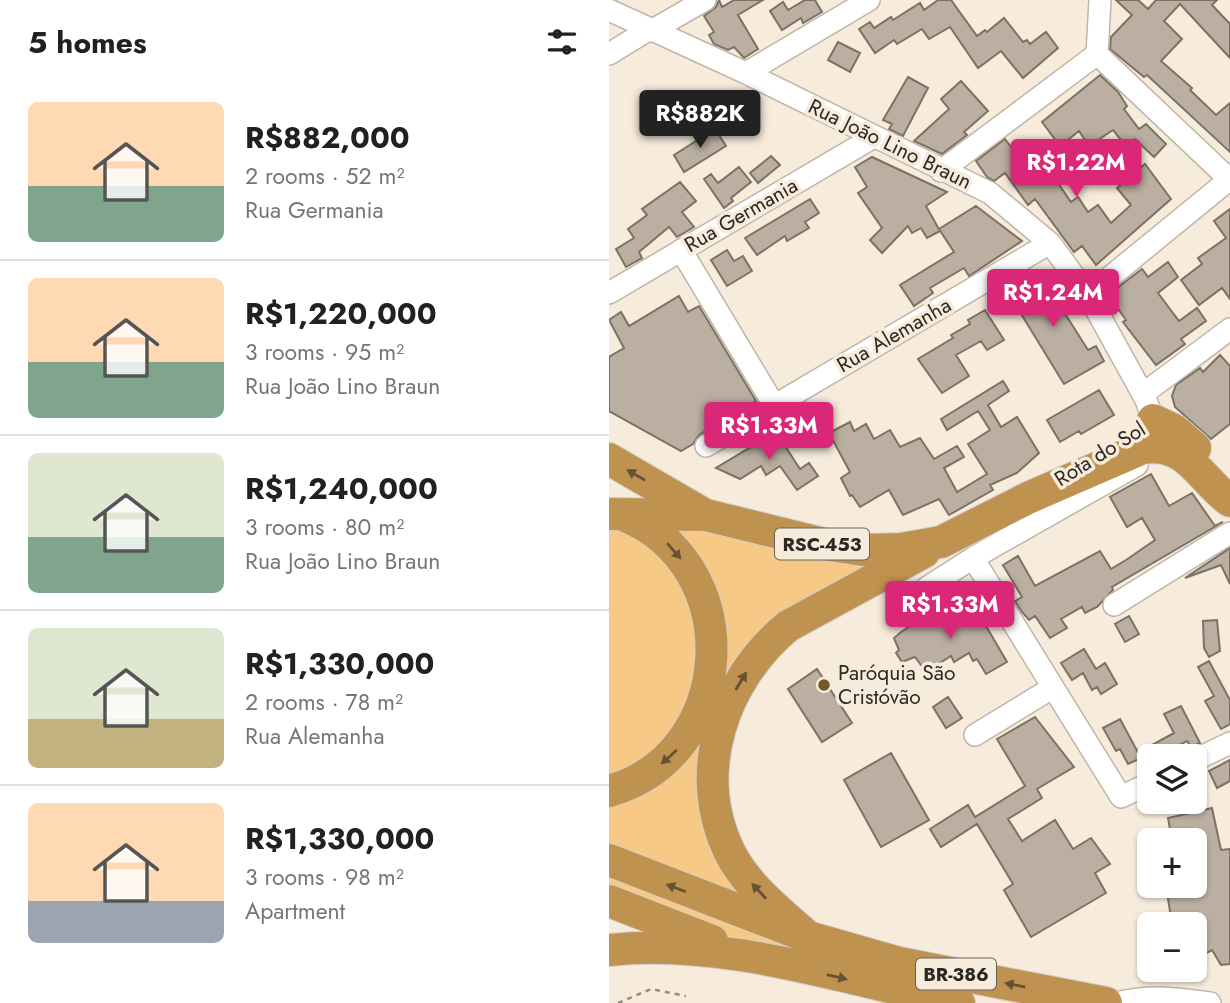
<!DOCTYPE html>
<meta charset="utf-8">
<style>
body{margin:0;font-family:Jost,sans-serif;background:#f6f6f6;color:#202124;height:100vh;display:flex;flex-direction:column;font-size:26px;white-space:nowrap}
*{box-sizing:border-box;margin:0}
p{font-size:23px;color:#757577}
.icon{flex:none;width:38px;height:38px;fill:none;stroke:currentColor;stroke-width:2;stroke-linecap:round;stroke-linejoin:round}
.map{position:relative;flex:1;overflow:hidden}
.panel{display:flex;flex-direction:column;background:#fff;width:609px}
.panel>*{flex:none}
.fabs{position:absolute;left:528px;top:744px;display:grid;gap:14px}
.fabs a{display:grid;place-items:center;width:70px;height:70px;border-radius:10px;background:#fff;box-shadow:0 2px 5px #0004;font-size:35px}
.price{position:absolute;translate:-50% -60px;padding:0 16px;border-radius:7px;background:#db2777;color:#fff;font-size:23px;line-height:46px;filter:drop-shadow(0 2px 4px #0008)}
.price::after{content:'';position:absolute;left:50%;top:42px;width:21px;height:16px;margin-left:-10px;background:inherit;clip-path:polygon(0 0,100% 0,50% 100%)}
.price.active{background:#222;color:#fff}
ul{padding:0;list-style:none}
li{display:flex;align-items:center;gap:21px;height:175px;padding:0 28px}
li+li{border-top:2px solid #e0e0e0}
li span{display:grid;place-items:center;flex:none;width:196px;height:140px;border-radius:10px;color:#555}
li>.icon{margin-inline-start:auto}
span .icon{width:84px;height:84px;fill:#fffc;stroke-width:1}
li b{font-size:30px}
h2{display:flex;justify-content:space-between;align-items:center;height:84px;padding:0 28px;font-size:30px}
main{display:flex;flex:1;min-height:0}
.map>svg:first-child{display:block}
</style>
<main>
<section class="panel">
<h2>5 homes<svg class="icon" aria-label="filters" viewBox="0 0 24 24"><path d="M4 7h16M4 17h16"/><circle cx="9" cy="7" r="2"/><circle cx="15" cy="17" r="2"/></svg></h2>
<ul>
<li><span style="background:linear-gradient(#ffd9b3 60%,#7fa58c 0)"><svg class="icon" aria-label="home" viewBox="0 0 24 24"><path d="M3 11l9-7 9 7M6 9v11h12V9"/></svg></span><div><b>R$882,000</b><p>2 rooms · 52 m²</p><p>Rua Germania</p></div></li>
<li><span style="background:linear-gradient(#ffd9b3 60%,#7fa58c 0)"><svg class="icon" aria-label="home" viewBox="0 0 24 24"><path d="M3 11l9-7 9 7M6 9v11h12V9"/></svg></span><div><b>R$1,220,000</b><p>3 rooms · 95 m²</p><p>Rua João Lino Braun</p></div></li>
<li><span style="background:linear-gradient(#dfe7d0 60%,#7fa58c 0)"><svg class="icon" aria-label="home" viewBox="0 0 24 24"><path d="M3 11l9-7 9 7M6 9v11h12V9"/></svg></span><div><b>R$1,240,000</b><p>3 rooms · 80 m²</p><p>Rua João Lino Braun</p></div></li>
<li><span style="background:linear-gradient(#dfe7d0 65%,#c2b280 0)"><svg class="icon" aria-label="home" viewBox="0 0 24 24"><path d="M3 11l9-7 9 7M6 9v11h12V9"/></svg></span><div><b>R$1,330,000</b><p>2 rooms · 78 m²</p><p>Rua Alemanha</p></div></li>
<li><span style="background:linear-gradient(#ffd9b3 70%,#9aa5b1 0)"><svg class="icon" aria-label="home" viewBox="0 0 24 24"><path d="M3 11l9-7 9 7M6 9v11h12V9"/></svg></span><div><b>R$1,330,000</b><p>3 rooms · 98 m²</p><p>Apartment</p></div></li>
</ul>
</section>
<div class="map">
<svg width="621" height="1003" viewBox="0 0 621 1003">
<rect width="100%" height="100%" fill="#f7ebdc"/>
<!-- green -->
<path fill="#f8c886" d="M0,520L49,540L91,613L90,667L61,744L0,784Z
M49,522C124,530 194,557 269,568L174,621L95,766L167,916L0,851V798L40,779L106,672Z
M0,866L473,1003H405L166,951L70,921L0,892Z"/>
<!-- building -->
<path fill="#baafa0" stroke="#7c7264" stroke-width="2" d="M110,0L113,7L125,0H154L129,15L149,49L135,58L125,47L119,50L105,44L100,35L105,32L95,16L107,7Z
M196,0H206L213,12L194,23L192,18L173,30L161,11L174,2L179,10Z
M329,0H342L368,36L376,30L378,32L395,18L414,42L418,40L421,44L437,32L449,48L414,78L392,51L369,68L341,27L320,39L313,29L288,44L285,40L266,53L250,29L261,22L265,28L282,17L284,20L311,3L315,10Z
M507,0H529L539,9L547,0H608L603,5L621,24V58L571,4L555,21L573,39L552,61L583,88L581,90L607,115L621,103V152L538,75L535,77L501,49L502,37L523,15Z
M229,42L251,53L241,72L219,60Z
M491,75L509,92L518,106L515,109L530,129L537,124L557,144L545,157L526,139L517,146L504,130L480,146L470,131L451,146L433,122Z
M299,77L319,88L294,136L280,129L283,124L274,120Z
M352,81L379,111L355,132L358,135L333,154L305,141L340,109L332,99Z
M106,129L117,146L75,172L65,155Z
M396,139L415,164L444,144L464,172L449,183L462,202L469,197L479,212L489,205L502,223L522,205L508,188L536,164L562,199L487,265L473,246L465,252L426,199L419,205L396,173L385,181L378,177L367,161Z
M162,156L171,165L149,183L141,173Z
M263,157L338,192L317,206L331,231L318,238L312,228L303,233L299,226L273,253L261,240L273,228L249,193L258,187L246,167Z
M130,167L142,182L122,198L124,201L115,208L95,179L102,174L109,183Z
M71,182L87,201L73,212L85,227L68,237L60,227L30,252L33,258L17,267L7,249L25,238L19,229L38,215L33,209Z
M201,199L210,213L196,222L200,228L178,241L176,236L148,255L136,238Z
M367,206L413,241L360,276L355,268L321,288L324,293L305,306L291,285L345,252L330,229Z
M621,209V299L613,288L590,305L572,280L593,264L589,258L617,238L605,221Z
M118,250L125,261L134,256L143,271L118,286L102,260Z
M559,262L569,277L549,293L570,321L588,308L597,321L572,339L576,344L547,365L514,322L517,320L499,295L533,269L539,277Z
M429,271L479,350L487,346L495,361L455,384L398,291Z
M70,296L79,312L90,306L147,401L90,435L84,444L72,451L0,411V357L15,348L0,320L12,312L20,326Z
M376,310L395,340L378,350L372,341L347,355L360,376L333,393L309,359L344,338L342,335L361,324L359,320Z
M611,355L621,366V424L602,439L566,407L563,396L567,385L591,368L594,372Z
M394,381L400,391L379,405L392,427L408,417L430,453L408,473L381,485L384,490L340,515L330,499L294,515L280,490L251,507L243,495L241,496L232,478L241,472L220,433L241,422L245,431L257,424L265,439L281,430L291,447L311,438L325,459L348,446L355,457L335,468L348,492L378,474L359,444L381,430L369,411L338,430L332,419Z
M490,390L505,415L472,434L470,431L451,442L438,420Z
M167,432L191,469L200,463L209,476L188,490L171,466L157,475L152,466L131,479L107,468Z
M542,474L560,506L583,493L606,526L614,522L503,587L504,590L488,607L476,613L473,607L452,619L458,628L441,638L426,616L420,620L413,612L406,601L413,597L394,565L409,556L426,586L491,551L502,569L517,560L546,540L533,518L518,527L501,497Z
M621,548V584L612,565L576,578Z
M363,602L398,662L377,674L368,659L364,661L360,653L345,662L342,656L317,672L306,657L293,662L287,653L290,650L285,638L292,632L318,615L324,625Z
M520,616L530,634L516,642L506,624Z
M608,620L611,651L600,657L595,648L594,621Z
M475,649L487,669L496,663L508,684L492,694L488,687L483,690L474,673L463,680L452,663Z
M600,661L621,700V724L612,729L596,701L605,696L589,667Z
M208,669L243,723L213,742L179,689Z
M339,697L353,718L337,728L324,707Z
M572,706L591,743L582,747L578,741L560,751L562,756H548L543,745L565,733L555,714Z
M426,717L465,767L428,789L433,798L399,819L413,841L446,820L464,849L482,838L501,864L486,873L497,893L422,937L395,890L404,884L368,824L332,847L321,829L359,805L366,817L416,786L388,739Z
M511,719L532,758L519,764L511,749L507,751L494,728Z
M282,753L320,820L272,847L235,780Z
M621,760V781L608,788L600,771Z
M603,808L612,850L621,849V964L612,965L603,950L586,959V920L563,924L557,886H586V840H563L559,818Z"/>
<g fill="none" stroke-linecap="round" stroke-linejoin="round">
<defs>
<path id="minor" d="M0,10L137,73L381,193L441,243L479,295L537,400L544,420
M42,31L96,0
M0,54L39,30
M488,54L621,180
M137,73L260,0
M332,171L488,54L491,0
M72,250L165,405
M0,293L265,137
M479,295L621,179
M534,394L621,329
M97,446L441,243
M364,558L512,797L541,783
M317,588L364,558L528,465
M505,605L621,533
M366,735L443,688
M586,760L621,743
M507,1003C541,995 568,998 601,1003"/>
<path id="highway" d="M544,420L565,430L586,448
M0,459L93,513
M0,514L97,515L215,544L254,550L292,549L332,542L419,498L534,448C578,441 590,478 621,501
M0,791C129,755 139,564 14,515
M0,860L199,937L290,963L497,1003
M0,901L103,941
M199,937C171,912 137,886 120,851C82,771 114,680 179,626L315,552
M0,950C113,937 240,980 350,1003"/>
</defs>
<!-- minor casing -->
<use href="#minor" stroke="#c0b5a6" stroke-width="24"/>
<!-- highway casing -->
<use href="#highway" stroke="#d1d0ce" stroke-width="34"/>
<!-- path -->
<path stroke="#968e83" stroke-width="2.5" stroke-dasharray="5 5" stroke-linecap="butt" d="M9,1003L42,989L77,996"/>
<!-- minor -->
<use href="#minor" stroke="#fff" stroke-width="21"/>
<!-- highway -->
<use href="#highway" stroke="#c09250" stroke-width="32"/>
</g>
<!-- one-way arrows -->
<defs><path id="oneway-solid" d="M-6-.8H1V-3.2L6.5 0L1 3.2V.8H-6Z" transform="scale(1.75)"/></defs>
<g fill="#675234">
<use href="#oneway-solid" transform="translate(27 475) rotate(-150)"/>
<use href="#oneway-solid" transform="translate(65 551) rotate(49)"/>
<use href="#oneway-solid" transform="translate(132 681) rotate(-59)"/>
<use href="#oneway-solid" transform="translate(60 757) rotate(138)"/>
<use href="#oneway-solid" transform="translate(67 888) rotate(-159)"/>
<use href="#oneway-solid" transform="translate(150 891) rotate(-133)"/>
<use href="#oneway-solid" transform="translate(228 977) rotate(13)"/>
<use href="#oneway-solid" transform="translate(406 985) rotate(-169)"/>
</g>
<!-- markers -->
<circle fill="#75572c" stroke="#f7ebdc" stroke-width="2.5" cx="215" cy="685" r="7"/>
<g text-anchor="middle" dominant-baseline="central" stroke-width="7" stroke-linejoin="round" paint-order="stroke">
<!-- shield labels -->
<g fill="#f7ebdc" stroke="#69625a" stroke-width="2">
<rect x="166" y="528.5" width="94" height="31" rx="5"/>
<rect x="307" y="958.5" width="80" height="31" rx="5"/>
</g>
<g font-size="19" font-weight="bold" fill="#2c2822">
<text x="213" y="544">RSC-453</text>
<text x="347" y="974">BR-386</text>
</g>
<!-- street labels -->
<g font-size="21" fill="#2c2822" stroke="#f7ebdc">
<text transform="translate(281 144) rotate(26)">Rua João Lino Braun</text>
<text transform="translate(132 215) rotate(-30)">Rua Germania</text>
<text transform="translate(285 335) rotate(-30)">Rua Alemanha</text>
<text transform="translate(491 454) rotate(-32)">Rota do Sol</text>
</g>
<!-- poi labels -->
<g font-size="21" fill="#2c2822" stroke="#f7ebdc" text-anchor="start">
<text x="229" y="673">Paróquia São<tspan x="229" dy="24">Cristóvão</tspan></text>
</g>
</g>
</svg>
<div class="fabs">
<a><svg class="icon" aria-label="layers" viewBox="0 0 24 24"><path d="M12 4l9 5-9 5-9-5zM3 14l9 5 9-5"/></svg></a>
<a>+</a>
<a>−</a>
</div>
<b class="price active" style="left:91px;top:150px">R$882K</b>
<b class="price" style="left:467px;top:199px">R$1.22M</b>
<b class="price" style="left:444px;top:329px">R$1.24M</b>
<b class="price" style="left:160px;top:462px">R$1.33M</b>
<b class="price" style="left:341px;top:641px">R$1.33M</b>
</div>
</main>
